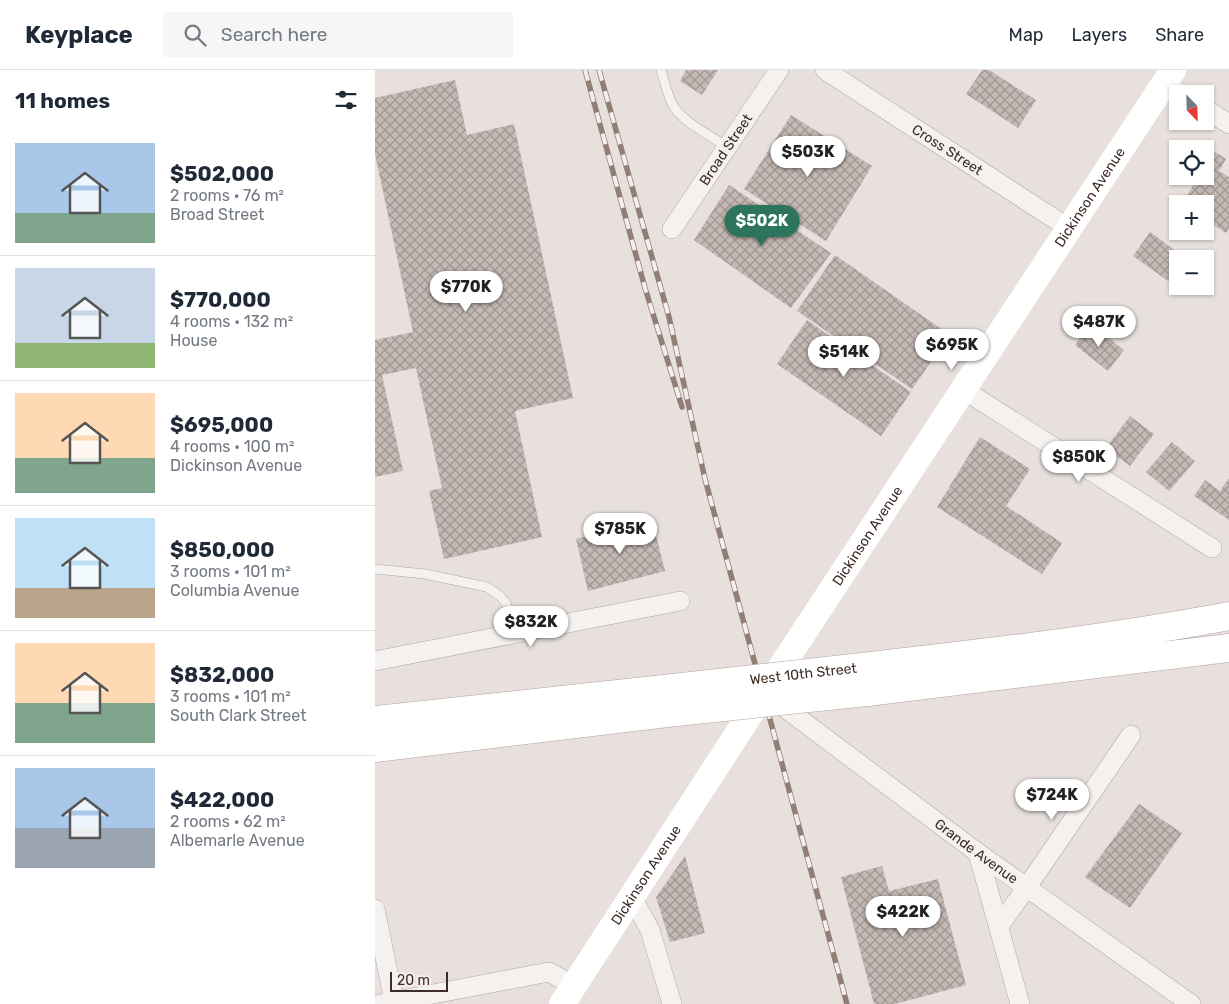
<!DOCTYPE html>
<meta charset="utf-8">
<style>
body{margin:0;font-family:Rubik,sans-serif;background:#f6f6f7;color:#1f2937;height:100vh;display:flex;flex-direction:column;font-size:19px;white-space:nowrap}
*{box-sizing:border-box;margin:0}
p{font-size:16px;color:#747a83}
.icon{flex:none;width:28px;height:28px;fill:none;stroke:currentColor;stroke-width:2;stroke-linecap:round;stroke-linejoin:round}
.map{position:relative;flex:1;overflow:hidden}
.drawer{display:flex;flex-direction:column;background:#fff;width:375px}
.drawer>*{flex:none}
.needle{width:32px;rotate:157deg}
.fabs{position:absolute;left:794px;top:15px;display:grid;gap:10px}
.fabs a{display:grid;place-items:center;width:45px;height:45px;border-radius:0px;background:#fff;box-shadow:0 1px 4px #0004;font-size:25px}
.scale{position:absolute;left:15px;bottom:12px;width:58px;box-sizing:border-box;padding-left:5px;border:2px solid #3e2d26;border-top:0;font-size:14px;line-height:18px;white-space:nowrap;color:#3e2d26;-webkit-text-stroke:4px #f5eeec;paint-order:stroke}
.price{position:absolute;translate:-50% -42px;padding:0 11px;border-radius:18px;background:#fff;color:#222;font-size:16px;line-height:32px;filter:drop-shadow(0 1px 2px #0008)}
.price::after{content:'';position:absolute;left:50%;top:30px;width:15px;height:11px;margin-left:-8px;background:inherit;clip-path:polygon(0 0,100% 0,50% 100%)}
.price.selected{background:#2c755c;color:#fff}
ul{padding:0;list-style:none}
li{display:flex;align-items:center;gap:15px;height:125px;padding:0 15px}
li+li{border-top:1px solid #e0e1e3}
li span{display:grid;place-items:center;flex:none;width:140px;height:100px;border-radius:0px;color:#555}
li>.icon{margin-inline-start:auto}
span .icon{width:60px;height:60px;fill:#fffc;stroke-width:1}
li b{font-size:21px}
h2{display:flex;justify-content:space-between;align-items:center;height:60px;padding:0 15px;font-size:21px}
header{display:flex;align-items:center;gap:30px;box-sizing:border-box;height:70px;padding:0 25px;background:#fff;border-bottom:1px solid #e0e1e3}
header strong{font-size:24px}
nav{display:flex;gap:28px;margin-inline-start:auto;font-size:18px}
.search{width:350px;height:45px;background:#f6f6f7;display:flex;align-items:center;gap:12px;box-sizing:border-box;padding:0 18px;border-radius:0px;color:#747a83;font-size:19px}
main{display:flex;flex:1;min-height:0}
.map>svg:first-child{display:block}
</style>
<header>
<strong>Keyplace</strong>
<div class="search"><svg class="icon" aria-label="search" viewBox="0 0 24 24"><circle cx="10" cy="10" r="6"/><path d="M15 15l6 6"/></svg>Search here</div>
<nav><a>Map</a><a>Layers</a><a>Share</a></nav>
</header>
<main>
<section class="drawer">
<h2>11 homes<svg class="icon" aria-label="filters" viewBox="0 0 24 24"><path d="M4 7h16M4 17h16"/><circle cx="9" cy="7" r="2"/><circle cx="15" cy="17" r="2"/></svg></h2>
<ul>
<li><span style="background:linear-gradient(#a9c7e8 70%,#7fa58c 0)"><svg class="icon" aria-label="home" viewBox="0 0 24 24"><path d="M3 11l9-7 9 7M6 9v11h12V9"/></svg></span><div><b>$502,000</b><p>2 rooms · 76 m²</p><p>Broad Street</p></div></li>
<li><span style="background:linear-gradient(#c9d6e8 75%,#8fb573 0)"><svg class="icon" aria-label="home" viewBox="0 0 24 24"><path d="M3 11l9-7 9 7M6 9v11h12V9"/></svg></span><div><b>$770,000</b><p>4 rooms · 132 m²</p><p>House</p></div></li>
<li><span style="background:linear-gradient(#ffd9b3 65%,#7fa58c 0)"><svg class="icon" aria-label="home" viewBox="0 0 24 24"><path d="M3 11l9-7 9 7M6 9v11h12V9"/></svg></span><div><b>$695,000</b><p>4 rooms · 100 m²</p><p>Dickinson Avenue</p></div></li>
<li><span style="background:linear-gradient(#bfe0f5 70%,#b9a48a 0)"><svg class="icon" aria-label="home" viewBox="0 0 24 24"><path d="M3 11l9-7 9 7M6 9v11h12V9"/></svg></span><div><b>$850,000</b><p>3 rooms · 101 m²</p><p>Columbia Avenue</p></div></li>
<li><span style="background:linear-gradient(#ffd9b3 60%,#7fa58c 0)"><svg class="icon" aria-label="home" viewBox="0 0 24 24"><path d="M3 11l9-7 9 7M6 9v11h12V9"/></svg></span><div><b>$832,000</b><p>3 rooms · 101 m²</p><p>South Clark Street</p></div></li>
<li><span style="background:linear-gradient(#a9c7e8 60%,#9aa5b1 0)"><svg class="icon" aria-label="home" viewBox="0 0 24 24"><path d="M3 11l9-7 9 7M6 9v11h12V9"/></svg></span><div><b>$422,000</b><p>2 rooms · 62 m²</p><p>Albemarle Avenue</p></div></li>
</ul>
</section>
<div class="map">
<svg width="854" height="934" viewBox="0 0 854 934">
<defs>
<pattern id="building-cross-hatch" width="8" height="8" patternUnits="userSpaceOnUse" patternTransform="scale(1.25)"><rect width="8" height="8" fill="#c4b9b4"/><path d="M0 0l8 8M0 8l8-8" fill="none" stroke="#a19792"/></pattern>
</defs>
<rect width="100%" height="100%" fill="#e7e0dd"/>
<!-- building -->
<path fill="url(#building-cross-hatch)" d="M311,0H343L327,25L305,11Z
M607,0H614L661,30L643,58L591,24Z
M80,10L92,65L139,54L198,328L140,341L167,467L69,489L54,421L67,418L41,298L7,305L28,401L0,407V270L38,262L0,84V28Z
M416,45L497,96L451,171L369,119Z
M834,78L851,89L844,101L854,107V159L851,163L830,149V134H807L819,114L813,110L816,106H830V84Z
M354,115L456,183L416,238L319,170Z
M775,162L812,189H802V203L796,213L758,186Z
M460,185L575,265L537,319L422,241Z
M432,250L536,322L506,366L402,294Z
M716,254L749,280L733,301L700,275Z
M755,346L779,364L755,396L731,378Z
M605,367L655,399L631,436L687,473L667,504L562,437Z
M797,372L820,391L794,421L771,402Z
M854,408V450L819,426L830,410L845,421Z
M277,450L290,501L213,521L201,469Z
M764,734L807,763L755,838L710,807Z
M310,786L330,863L295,872L281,827Z
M507,796L514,821L563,809L591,915L520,934H499L466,807Z"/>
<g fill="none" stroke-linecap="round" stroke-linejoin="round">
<defs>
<path id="service" d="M286,0C290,12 292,26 299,37C309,53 337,66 352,77
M0,499L50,504L112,517L125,526L131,533L134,541L139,564"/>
<g id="minor">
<path id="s1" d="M450,0L695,159"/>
<path d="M789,14L806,24"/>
<path d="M830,39L854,54"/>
<path id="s2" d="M297,159L404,0"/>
<path d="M589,320L837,478"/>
<path d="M0,591L305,531"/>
<path id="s3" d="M398,629L603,783L816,934"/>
<path d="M603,783L645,934"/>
<path d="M257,827L275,860L297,934"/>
<path d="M0,839L19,931"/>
<path d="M624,856L652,817L756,665"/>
<path d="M5,934L174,902L199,916"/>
</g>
<path id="primary" d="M487,597C610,583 732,569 854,546
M492,622L854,578
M0,650L289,619
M0,678L292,643"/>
</defs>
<!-- service casing -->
<use href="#service" stroke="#b1a7a2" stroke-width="10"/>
<!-- minor casing -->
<use href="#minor" stroke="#b1a7a2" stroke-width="20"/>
<!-- primary casing -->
<use href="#primary" stroke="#b3a29c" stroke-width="29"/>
<!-- service -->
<use href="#service" stroke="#f5f1ef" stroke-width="9"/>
<!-- minor -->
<use href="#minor" stroke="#f5f1ef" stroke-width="19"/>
<!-- secondary -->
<path stroke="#fff" stroke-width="26" id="s4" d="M187,934L389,623L798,0"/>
<!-- primary -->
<use href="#primary" stroke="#fff" stroke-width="28"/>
<defs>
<path id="rail" d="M210,0L270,218L307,337
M224,0L294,247L330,409L472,934"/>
</defs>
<!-- rail casing -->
<use href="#rail" stroke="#917e76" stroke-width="5.5"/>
<!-- rail -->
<use href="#rail" stroke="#f5eeec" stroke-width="4" stroke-dasharray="11" stroke-linecap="butt"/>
<defs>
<g id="primary-bridge">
<path id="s5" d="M289,619L487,597"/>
<path d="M292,643L492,622"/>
</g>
</defs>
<!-- primary-bridge casing -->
<use href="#primary-bridge" stroke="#b3a29c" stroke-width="29" stroke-linecap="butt"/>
<!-- primary-bridge -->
<use href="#primary-bridge" stroke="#fff" stroke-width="28"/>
</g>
<g text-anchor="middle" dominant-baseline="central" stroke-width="4" stroke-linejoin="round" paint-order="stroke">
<!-- street labels -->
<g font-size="14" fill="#3e2d26" stroke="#f5eeec">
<text stroke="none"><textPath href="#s1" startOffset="146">Cross Street</textPath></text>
<text stroke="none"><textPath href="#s2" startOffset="96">Broad Street</textPath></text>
<text stroke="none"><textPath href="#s4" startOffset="964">Dickinson Avenue</textPath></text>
<text stroke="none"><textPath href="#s4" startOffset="559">Dickinson Avenue</textPath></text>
<text stroke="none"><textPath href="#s5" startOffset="140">West 10th Street</textPath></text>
<text stroke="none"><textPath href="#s3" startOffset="254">Grande Avenue</textPath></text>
<text stroke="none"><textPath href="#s4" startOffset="154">Dickinson Avenue</textPath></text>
</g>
</g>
</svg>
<div class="fabs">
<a><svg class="needle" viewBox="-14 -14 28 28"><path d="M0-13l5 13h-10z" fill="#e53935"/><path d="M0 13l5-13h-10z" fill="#747a83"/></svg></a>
<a><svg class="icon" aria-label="locate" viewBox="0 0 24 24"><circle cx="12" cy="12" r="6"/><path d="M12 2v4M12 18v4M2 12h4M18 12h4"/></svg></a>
<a>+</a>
<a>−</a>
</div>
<div class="scale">20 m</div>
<b class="price" style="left:433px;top:108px">$503K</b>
<b class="price selected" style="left:387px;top:177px">$502K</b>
<b class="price" style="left:91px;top:243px">$770K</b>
<b class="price" style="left:724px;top:278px">$487K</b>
<b class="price" style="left:577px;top:301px">$695K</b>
<b class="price" style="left:469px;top:308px">$514K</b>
<b class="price" style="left:704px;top:413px">$850K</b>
<b class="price" style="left:245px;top:485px">$785K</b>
<b class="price" style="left:156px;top:578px">$832K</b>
<b class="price" style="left:677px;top:751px">$724K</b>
<b class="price" style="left:528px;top:868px">$422K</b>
</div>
</main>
